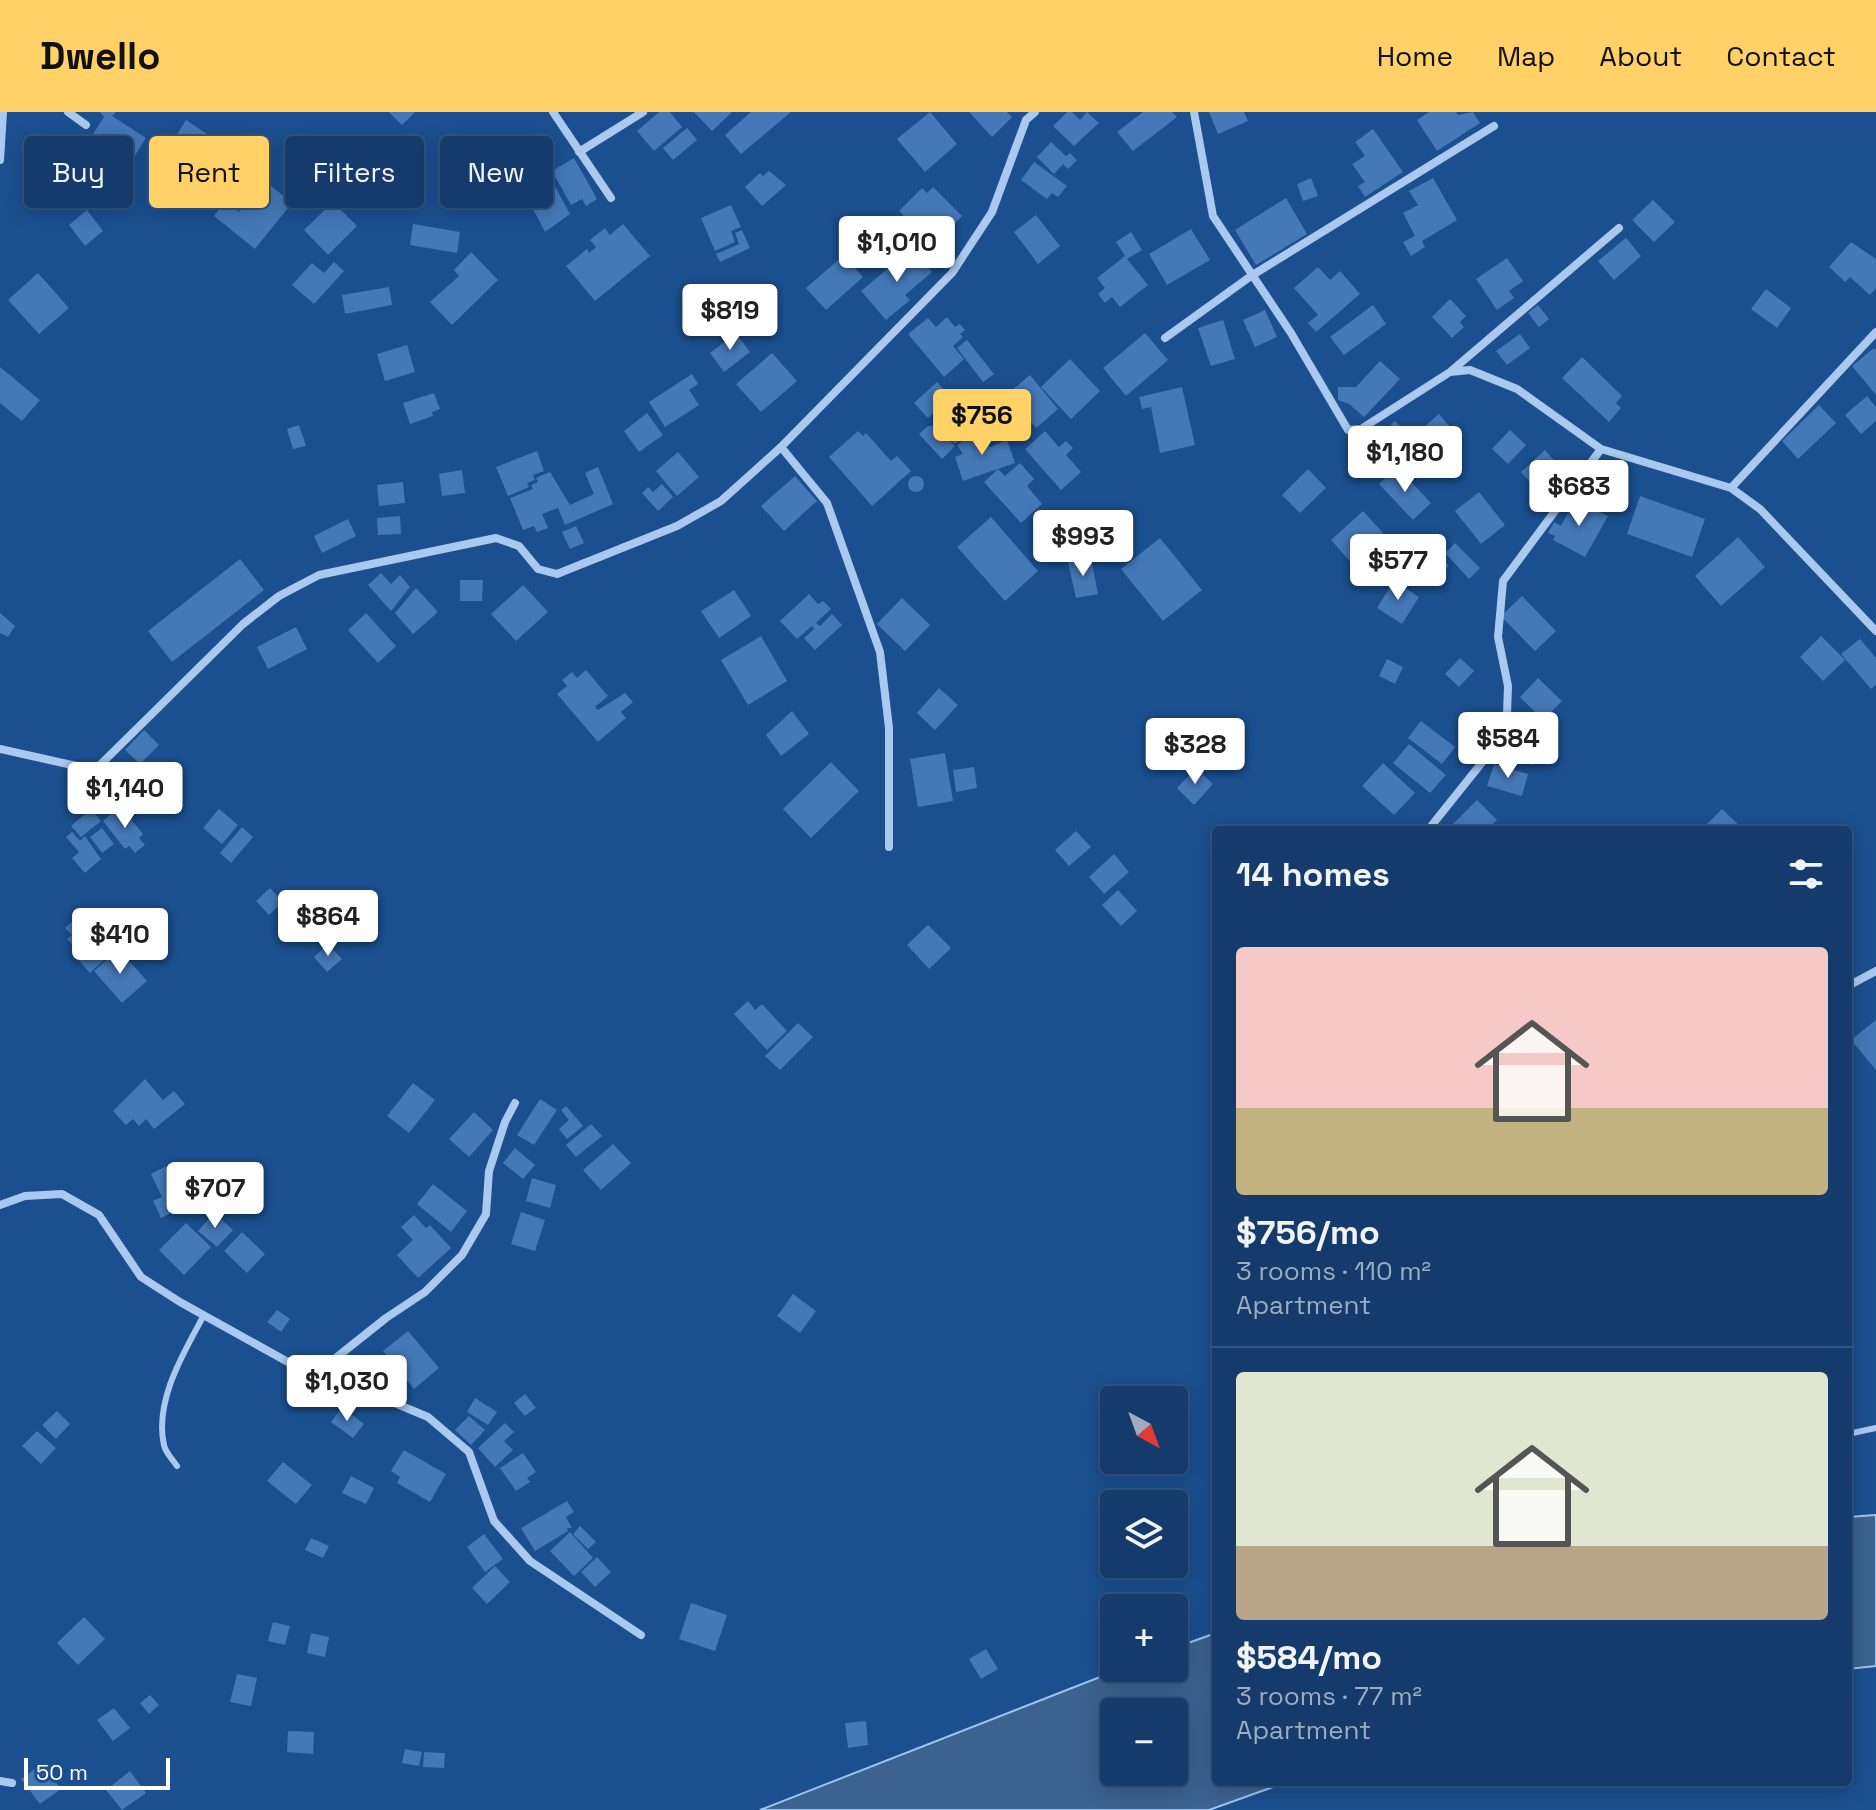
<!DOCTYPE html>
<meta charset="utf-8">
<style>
body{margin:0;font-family:"Space Grotesk",sans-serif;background:#1d4271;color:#f1f3f6;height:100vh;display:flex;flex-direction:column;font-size:30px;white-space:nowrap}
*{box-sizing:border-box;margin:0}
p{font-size:26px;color:#9dadc1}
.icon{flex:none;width:44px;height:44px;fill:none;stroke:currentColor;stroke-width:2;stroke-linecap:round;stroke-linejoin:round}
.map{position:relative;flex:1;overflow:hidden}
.sheet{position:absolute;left:1212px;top:714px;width:640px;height:960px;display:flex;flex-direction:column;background:#143b6b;border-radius:8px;box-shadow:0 4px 20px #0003,0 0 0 2px #33557e}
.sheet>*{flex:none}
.banner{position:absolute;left:24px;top:24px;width:760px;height:72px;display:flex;gap:16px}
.needle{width:52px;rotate:139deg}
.buttons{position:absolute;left:1100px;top:1274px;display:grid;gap:16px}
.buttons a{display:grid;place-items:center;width:88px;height:88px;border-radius:8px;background:#143b6b;box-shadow:0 4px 20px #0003,0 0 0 2px #33557e;font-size:40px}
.scale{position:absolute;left:24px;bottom:20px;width:146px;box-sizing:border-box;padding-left:8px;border:4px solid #fff;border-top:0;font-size:22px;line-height:28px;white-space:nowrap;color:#fff;-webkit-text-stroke:6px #1b4f8f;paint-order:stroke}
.price{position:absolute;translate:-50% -68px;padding:0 18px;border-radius:8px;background:#fff;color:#222;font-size:26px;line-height:52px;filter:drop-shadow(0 2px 4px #0008)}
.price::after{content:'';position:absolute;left:50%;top:48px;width:24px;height:18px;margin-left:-12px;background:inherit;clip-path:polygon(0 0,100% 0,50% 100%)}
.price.active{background:#ffd166;color:#111}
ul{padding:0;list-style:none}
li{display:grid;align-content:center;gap:16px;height:424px;padding:0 24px}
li+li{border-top:2px solid #33557e}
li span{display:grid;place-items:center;height:248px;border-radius:8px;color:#555}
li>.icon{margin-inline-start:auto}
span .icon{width:144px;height:144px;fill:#fffc;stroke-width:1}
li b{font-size:34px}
h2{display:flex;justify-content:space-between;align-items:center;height:96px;padding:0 24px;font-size:34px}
.pill{padding:0 28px;border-radius:8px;background:#143b6b;box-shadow:0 4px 20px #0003,0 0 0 2px #33557e;font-size:28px;line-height:72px}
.pill.active{background:#ffd166;color:#111}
header{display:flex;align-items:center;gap:48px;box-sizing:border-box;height:112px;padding:0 40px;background:#ffd166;color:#111}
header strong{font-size:38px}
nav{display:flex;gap:44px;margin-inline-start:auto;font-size:28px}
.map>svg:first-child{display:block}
</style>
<header>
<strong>Dwello</strong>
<nav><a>Home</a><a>Map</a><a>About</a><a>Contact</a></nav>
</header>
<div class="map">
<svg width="1876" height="1698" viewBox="0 0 1876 1698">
<rect width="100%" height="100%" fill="#1b4f8f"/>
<!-- water -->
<path fill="#3c6290" stroke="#9cc4f0" stroke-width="2" fill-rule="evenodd" d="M1876,1403V1554L1848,1557V1405Z
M1216,1521V1670H1287L1209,1698H760L1123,1556H1174V1536ZM1114,1600H1174V1660H1114Z"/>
<!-- building -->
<path fill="#4478b7" d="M100,0H116L112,4L146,26L128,55L114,46L106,57L81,41L104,5Z
M389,0H415L402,13Z
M659,0H670L682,15L654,39L637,19Z
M694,0H732L712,19Z
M751,0H791L741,42L725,23Z
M930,0L957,32L925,60L897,27Z
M969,0H1007L1012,5L992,25Z
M1067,0H1072L1080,8L1087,0L1099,11L1074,34L1053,14Z
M1143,0H1172L1177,5L1133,39L1117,20Z
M1209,0H1244L1248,9L1218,22Z
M1429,0H1456L1458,3L1473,0L1480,11L1437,39L1417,8Z
M186,8L225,34L207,61L169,35Z
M687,16L697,28L673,48L663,36Z
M1373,17L1403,60L1365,85L1358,74L1365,70L1352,52L1365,44L1355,30Z
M1051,30L1066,44L1070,41L1077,48L1068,57L1063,52L1054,62L1037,45Z
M574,46L597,87L586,94L582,87L571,93L552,59Z
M1034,50L1067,74L1058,85L1052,81L1047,87L1021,68Z
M769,59L786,73L762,94L745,75L760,61L763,64Z
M541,65L543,69L550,65L570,102L545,120L524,79L534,74L531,70Z
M1311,66L1318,84L1303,89L1297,72Z
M1433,66L1457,108L1422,129L1425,135L1411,144L1403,130L1415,124L1403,101L1418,93L1409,79Z
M264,68L292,91L255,137L214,104L225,89L239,100Z
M933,75L962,104L948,118L935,105L919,120L899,99L922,76L927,81Z
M1286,86L1307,122L1256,153L1235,118Z
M1653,88L1675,110L1654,130L1632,108Z
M333,90L357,114L328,143L304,118Z
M731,93L741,115L731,119L735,130L715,139L701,106Z
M87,98L103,119L85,134L69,113Z
M1036,103L1060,134L1038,152L1014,120Z
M413,112L460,120L457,141L410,133Z
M623,112L650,144L595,189L566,154L587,137L589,141L596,135L590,128L605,116L610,123Z
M1191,117L1210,148L1167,173L1149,142Z
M742,118L750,136L720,150L716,142L739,132L735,121Z
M1131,120L1142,138L1127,147L1148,173L1120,195L1112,185L1105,191L1098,182L1105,176L1097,166L1125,144L1116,130Z
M1626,126L1641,144L1614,168L1598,149Z
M1851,130L1876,147V176L1870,183L1850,165L1845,170L1829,155Z
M912,136L932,160L905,183L910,188L886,208L861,179Z
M471,140L498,168L452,213L430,190L459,164L454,158Z
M844,143L863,165L826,198L806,176Z
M1507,146L1523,169L1509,179L1514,186L1497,198L1476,167Z
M334,150L344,159L314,192L292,173L312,151L324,161Z
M1318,155L1330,168L1340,159L1360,182L1316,220L1308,211L1318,203L1294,176Z
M38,161L69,196L39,222L8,188Z
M389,175L392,193L345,202L342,183Z
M1766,177L1791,196L1777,216L1751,197Z
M1450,187L1466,204L1460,210L1464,215L1452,226L1432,205Z
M1373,193L1386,212L1344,243L1330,225Z
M1538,193L1549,207L1539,215L1528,201Z
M1265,198L1277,225L1255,235L1243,208Z
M947,205L955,215L960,212L965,218L960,222L963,225L953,234L964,247L944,265L908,222L928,206L936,215Z
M1223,208L1235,247L1211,254L1198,216Z
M736,221L750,240L724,260L710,241Z
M1145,221L1168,248L1126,284L1103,256Z
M1520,222L1530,236L1507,253L1496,239Z
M967,228L994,262L983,270L957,236Z
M407,233L415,260L385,269L377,242Z
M1874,236L1876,238V283L1852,254Z
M772,241L797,269L761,300L736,272Z
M1582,245L1622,284L1616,291L1621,296L1609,310L1562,266Z
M1070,247L1100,279L1071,307L1041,275Z
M1380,249L1400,267L1364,305L1349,292L1338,288V275H1356Z
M0,255L40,288L22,309L0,291Z
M692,262L698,272L689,278L699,293L665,315L649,290Z
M1030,263L1058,297L1036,316L1020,298L1026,294L1012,278Z
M937,270L951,285L928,306L914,291Z
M1182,275L1195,333L1160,341L1151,295L1142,297L1139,285Z
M434,281L440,297L432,300L433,304L410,312L403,291Z
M969,284L982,308L955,332L938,313Z
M1867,284L1876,295V309L1861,322L1845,303Z
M1819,293L1836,311L1798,347L1782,329Z
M647,301L663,323L639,340L624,319Z
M1439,302L1463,330L1442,348L1418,320Z
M1395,309L1412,326L1394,342L1378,325Z
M299,313L306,334L293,337L287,317Z
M928,314H936L955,334L942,347L919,322Z
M978,318L990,335L1007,328L1015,351L963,369L955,345L963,342L957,333Z
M1510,318L1526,333L1508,352L1492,337Z
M858,319L863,324L866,321L891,349L897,344L911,359L872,394L829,345Z
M1045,319L1059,335L1066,329L1073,336L1066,343L1081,360L1061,378L1025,337Z
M1373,323L1385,335L1365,356L1353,344Z
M1545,338L1566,362L1541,383L1521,360Z
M537,339L544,359L533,363L535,368L527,371L529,375L508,384L496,355Z
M678,340L699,365L677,384L656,359Z
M1020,351L1034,367L1027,374L1042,392L1021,411L984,370L998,357L1005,364Z
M598,355L613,392L565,413L558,396L542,402L548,416L537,420L534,414L523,418L510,386L533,377L531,373L538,370L536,366L550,360L570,393L594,382L585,361Z
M1397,355L1431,391L1413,408L1379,372Z
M1308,357L1326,376L1300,401L1282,383Z
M462,358L465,381L442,384L439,362Z
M795,364L817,389L784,419L761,394Z
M908 372a8 8 0 1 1 16 0a8 8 0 1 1-16 0Z
M403,370L405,391L379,394L377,373Z
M662,372L673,385L658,399L642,381L648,375L653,380Z
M1479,380L1505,413L1481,432L1455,399Z
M1640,384L1705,407L1692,445L1627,422Z
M1575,387L1608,404L1585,445L1553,428L1555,424L1548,421L1554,410L1561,414Z
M1363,399L1383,421L1372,431L1376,435L1355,455L1331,428Z
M400,404L401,422L378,423L377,406Z
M991,405L1038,459L1005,489L957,435Z
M348,407L356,424L322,441L314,424Z
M576,414L584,431L570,437L562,420Z
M1738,425L1765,455L1721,494L1695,464Z
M1160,426L1202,478L1163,509L1121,457Z
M1455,431L1480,456L1469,467L1445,441Z
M1434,435L1449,454L1433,466L1418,447Z
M1091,446L1098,482L1076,486L1068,450Z
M240,447L264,478L172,550L148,519Z
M381,461L391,472L400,463L410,475L391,499L368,473Z
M460,468H483L482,489H460Z
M1394,469L1419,485L1402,512L1377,496Z
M523,473L548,500L516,529L491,502Z
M416,476L438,500L413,522L395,501Z
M734,478L751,504L719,526L701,499Z
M809,482L818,492L823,489L831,497L816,511L820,514L832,502L842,513L815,538L804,526L814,517L812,514L797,527L780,509Z
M1522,484L1556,519L1535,539L1501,504Z
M902,486L930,513L905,539L877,512Z
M0,501L15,514L8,525L0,521Z
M366,501L396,534L378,551L348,518Z
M296,515L307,537L268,557L257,535Z
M761,524L787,569L748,593L721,548Z
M1821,524L1845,548L1823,569L1800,545Z
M1860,527L1876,546V573L1871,577L1841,542Z
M1460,546L1474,559L1459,575L1445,562Z
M1387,547L1403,555L1395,572L1379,564Z
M586,558L608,584L595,595L598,598L625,581L633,590L621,600L626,606L598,630L557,582L567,574L562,568L572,560L577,566Z
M1538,566L1562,589L1543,608L1520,585Z
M939,576L958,593L935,618L917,601Z
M792,599L809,622L781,644L766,623Z
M1421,609L1455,635L1442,652L1408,626Z
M1522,612L1544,620L1533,653L1511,646Z
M144,618L159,633L140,652L125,638Z
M1409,632L1446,663L1430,681L1393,651Z
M945,641L953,689L918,695L910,647Z
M831,650L859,679L811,726L783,697Z
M1383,651L1415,681L1394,703L1362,674Z
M1494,652L1528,662L1522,684L1487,674Z
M974,655L977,676L956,680L953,658Z
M1196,656L1213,672L1194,693L1177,676Z
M1477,688L1497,708L1486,718H1447Z
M120,694L143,722L139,726L145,733L135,741L129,734L125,737L103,709Z
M91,697L101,709L81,725L71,714Z
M219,697L238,713L222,732L203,716Z
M1722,697L1744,718H1701Z
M242,715L253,725L231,751L220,741Z
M102,716L114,732L102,741L90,725Z
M1076,719L1091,735L1069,754L1055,738Z
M72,720L80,729L85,724L101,747L85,761L72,746L79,740L66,725Z
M1114,742L1129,760L1104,782L1089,765Z
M270,776L283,790L269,803L256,789Z
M1118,778L1137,799L1121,814L1102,793Z
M77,805L83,812L90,806L103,820L106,817L120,833L90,861L76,845L80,841L67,827L72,823L65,816Z
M928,813L951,836L929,857L907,833Z
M328,832L342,847L327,860L314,845Z
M119,837L147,869L122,891L94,859Z
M748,889L755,898L762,892L787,919L767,938L734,902Z
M1876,908V958L1851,928Z
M798,911L813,925L780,958L765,944Z
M145,967L163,988L174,979L185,992L154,1017L146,1007L139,1014L133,1007L126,1013L113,999Z
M413,971L435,988L409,1021L387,1004Z
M540,987L557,998L534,1033L517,1023Z
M566,994L583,1014L567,1027L559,1017L569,1008L561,998Z
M474,1000L493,1018L469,1045L449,1027Z
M591,1012L602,1024L576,1045L566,1033Z
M613,1032L631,1051L601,1078L583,1058Z
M515,1036L535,1053L523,1067L503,1051Z
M172,1051L192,1090L161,1106L153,1089L162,1085L151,1062Z
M532,1066L556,1073L550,1096L526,1089Z
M433,1072L467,1099L451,1120L417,1092Z
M521,1100L545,1108L535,1139L511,1132Z
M214,1101L233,1118L217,1135L198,1119Z
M414,1103L426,1116L430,1113L451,1136L418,1166L397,1143L413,1128L401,1115Z
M186,1111L211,1135L184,1163L159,1138Z
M242,1120L265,1142L247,1161L224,1139Z
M793,1182L816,1199L800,1221L777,1204Z
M277,1198L290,1207L281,1220L267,1210Z
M408,1219L439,1256L414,1277L383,1239Z
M525,1282L536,1296L525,1304L514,1291Z
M475,1286L497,1300L488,1313L467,1300Z
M342,1295L364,1312L353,1326L331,1310Z
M57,1299L70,1312L56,1327L42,1313Z
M469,1304L485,1318L471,1333L455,1318Z
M505,1311L514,1320L504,1329L513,1338L495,1355L478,1336Z
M37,1319L56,1336L41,1352L22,1334Z
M404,1338L446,1362L430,1390L397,1371L400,1365L391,1359Z
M523,1341L536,1360L527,1366L530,1370L516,1379L500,1356Z
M283,1350L312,1373L296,1392L267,1369Z
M351,1364L374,1376L366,1392L342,1381Z
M567,1389L574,1400L566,1405L572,1416H567L568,1419L535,1439L521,1416Z
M580,1414L596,1430L588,1437L573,1422Z
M570,1420L593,1446L574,1464L550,1439Z
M484,1422L503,1447L485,1460L467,1435Z
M311,1426L329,1434L323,1446L305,1438Z
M597,1445L611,1460L595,1475L581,1460Z
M495,1454L510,1470L487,1492L472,1476Z
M691,1491L727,1503L715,1539L679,1527Z
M84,1505L105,1527L78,1553L57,1531Z
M273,1510L290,1514L285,1533L268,1529Z
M311,1521L329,1525L325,1545L307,1541Z
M986,1537L998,1557L981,1567L969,1547Z
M237,1562L257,1566L251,1594L230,1590Z
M150,1583L159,1593L149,1602L140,1591Z
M114,1596L130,1616L113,1629L97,1608Z
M866,1609L868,1633L848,1636L845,1611Z
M288,1619L314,1620L313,1642L287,1640Z
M405,1637L422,1640L419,1654L402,1651Z
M424,1640L445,1641L444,1656L423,1655Z
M42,1652L61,1677L40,1692L21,1667Z
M130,1659L146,1681L122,1698L106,1678Z"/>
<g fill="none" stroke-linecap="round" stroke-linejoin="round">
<!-- lane -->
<path stroke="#a9c9ee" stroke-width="6" d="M1848,1322L1876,1316
M177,1354C173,1348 165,1340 164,1333C154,1289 184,1240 204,1203"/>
<!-- street -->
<path stroke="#a9c9ee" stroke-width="8" d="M68,0L86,13
M553,0L611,86
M1194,0L1213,104L1291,221L1348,318L1361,317L1450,260L1470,258L1517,277L1601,337L1731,376L1760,397L1876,519
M579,40L643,0
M0,48L3,0
M1165,226L1251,164L1494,14
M1450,260L1619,116
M781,335L827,391L880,540L889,616V735
M1731,376L1876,220
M0,637L90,657L98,655L243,512L279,484L319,463L496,426L519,434L538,457L557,462L677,414L721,389L781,335L952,161L992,100L1026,8L1035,0
M1432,713L1488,643L1507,602L1508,574L1498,525L1503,469L1601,337
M1848,874L1876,859
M0,1093L25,1084L62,1082L99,1103L141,1165L180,1190L313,1264L380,1285L428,1305L469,1340L494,1409L530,1449L641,1523
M313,1264L386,1206L425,1180L462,1143L486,1102L489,1059L505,1010L515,991
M0,1669L12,1671"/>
</g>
</svg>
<div class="buttons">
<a><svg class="needle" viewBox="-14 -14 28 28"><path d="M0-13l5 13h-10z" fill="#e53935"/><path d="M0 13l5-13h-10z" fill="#9dadc1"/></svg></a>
<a><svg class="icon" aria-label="layers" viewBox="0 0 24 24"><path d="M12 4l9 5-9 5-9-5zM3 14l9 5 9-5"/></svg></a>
<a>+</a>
<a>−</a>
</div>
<div class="scale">50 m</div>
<b class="price" style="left:897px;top:172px">$1,010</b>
<b class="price" style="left:730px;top:240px">$819</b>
<b class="price active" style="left:982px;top:345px">$756</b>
<b class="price" style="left:1405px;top:382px">$1,180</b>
<b class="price" style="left:1579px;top:416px">$683</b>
<b class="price" style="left:1083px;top:466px">$993</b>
<b class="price" style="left:1398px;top:490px">$577</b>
<b class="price" style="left:1508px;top:668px">$584</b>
<b class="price" style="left:1195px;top:674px">$328</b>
<b class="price" style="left:125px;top:718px">$1,140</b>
<b class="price" style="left:328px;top:846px">$864</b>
<b class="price" style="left:120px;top:864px">$410</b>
<b class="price" style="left:215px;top:1118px">$707</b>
<b class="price" style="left:347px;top:1311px">$1,030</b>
<div class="banner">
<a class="pill">Buy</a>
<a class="pill active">Rent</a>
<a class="pill">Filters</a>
<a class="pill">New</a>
</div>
<section class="sheet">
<h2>14 homes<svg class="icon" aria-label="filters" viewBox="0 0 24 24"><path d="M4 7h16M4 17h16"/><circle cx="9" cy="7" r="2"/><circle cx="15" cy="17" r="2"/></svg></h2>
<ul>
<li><span style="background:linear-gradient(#f6c9c9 65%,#c2b280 0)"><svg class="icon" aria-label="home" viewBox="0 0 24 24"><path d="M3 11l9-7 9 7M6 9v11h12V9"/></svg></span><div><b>$756/mo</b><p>3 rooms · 110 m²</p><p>Apartment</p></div></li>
<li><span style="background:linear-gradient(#dfe7d0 70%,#b9a48a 0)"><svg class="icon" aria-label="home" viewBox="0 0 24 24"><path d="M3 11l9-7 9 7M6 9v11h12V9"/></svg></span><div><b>$584/mo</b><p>3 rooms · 77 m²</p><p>Apartment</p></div></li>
</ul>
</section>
</div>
